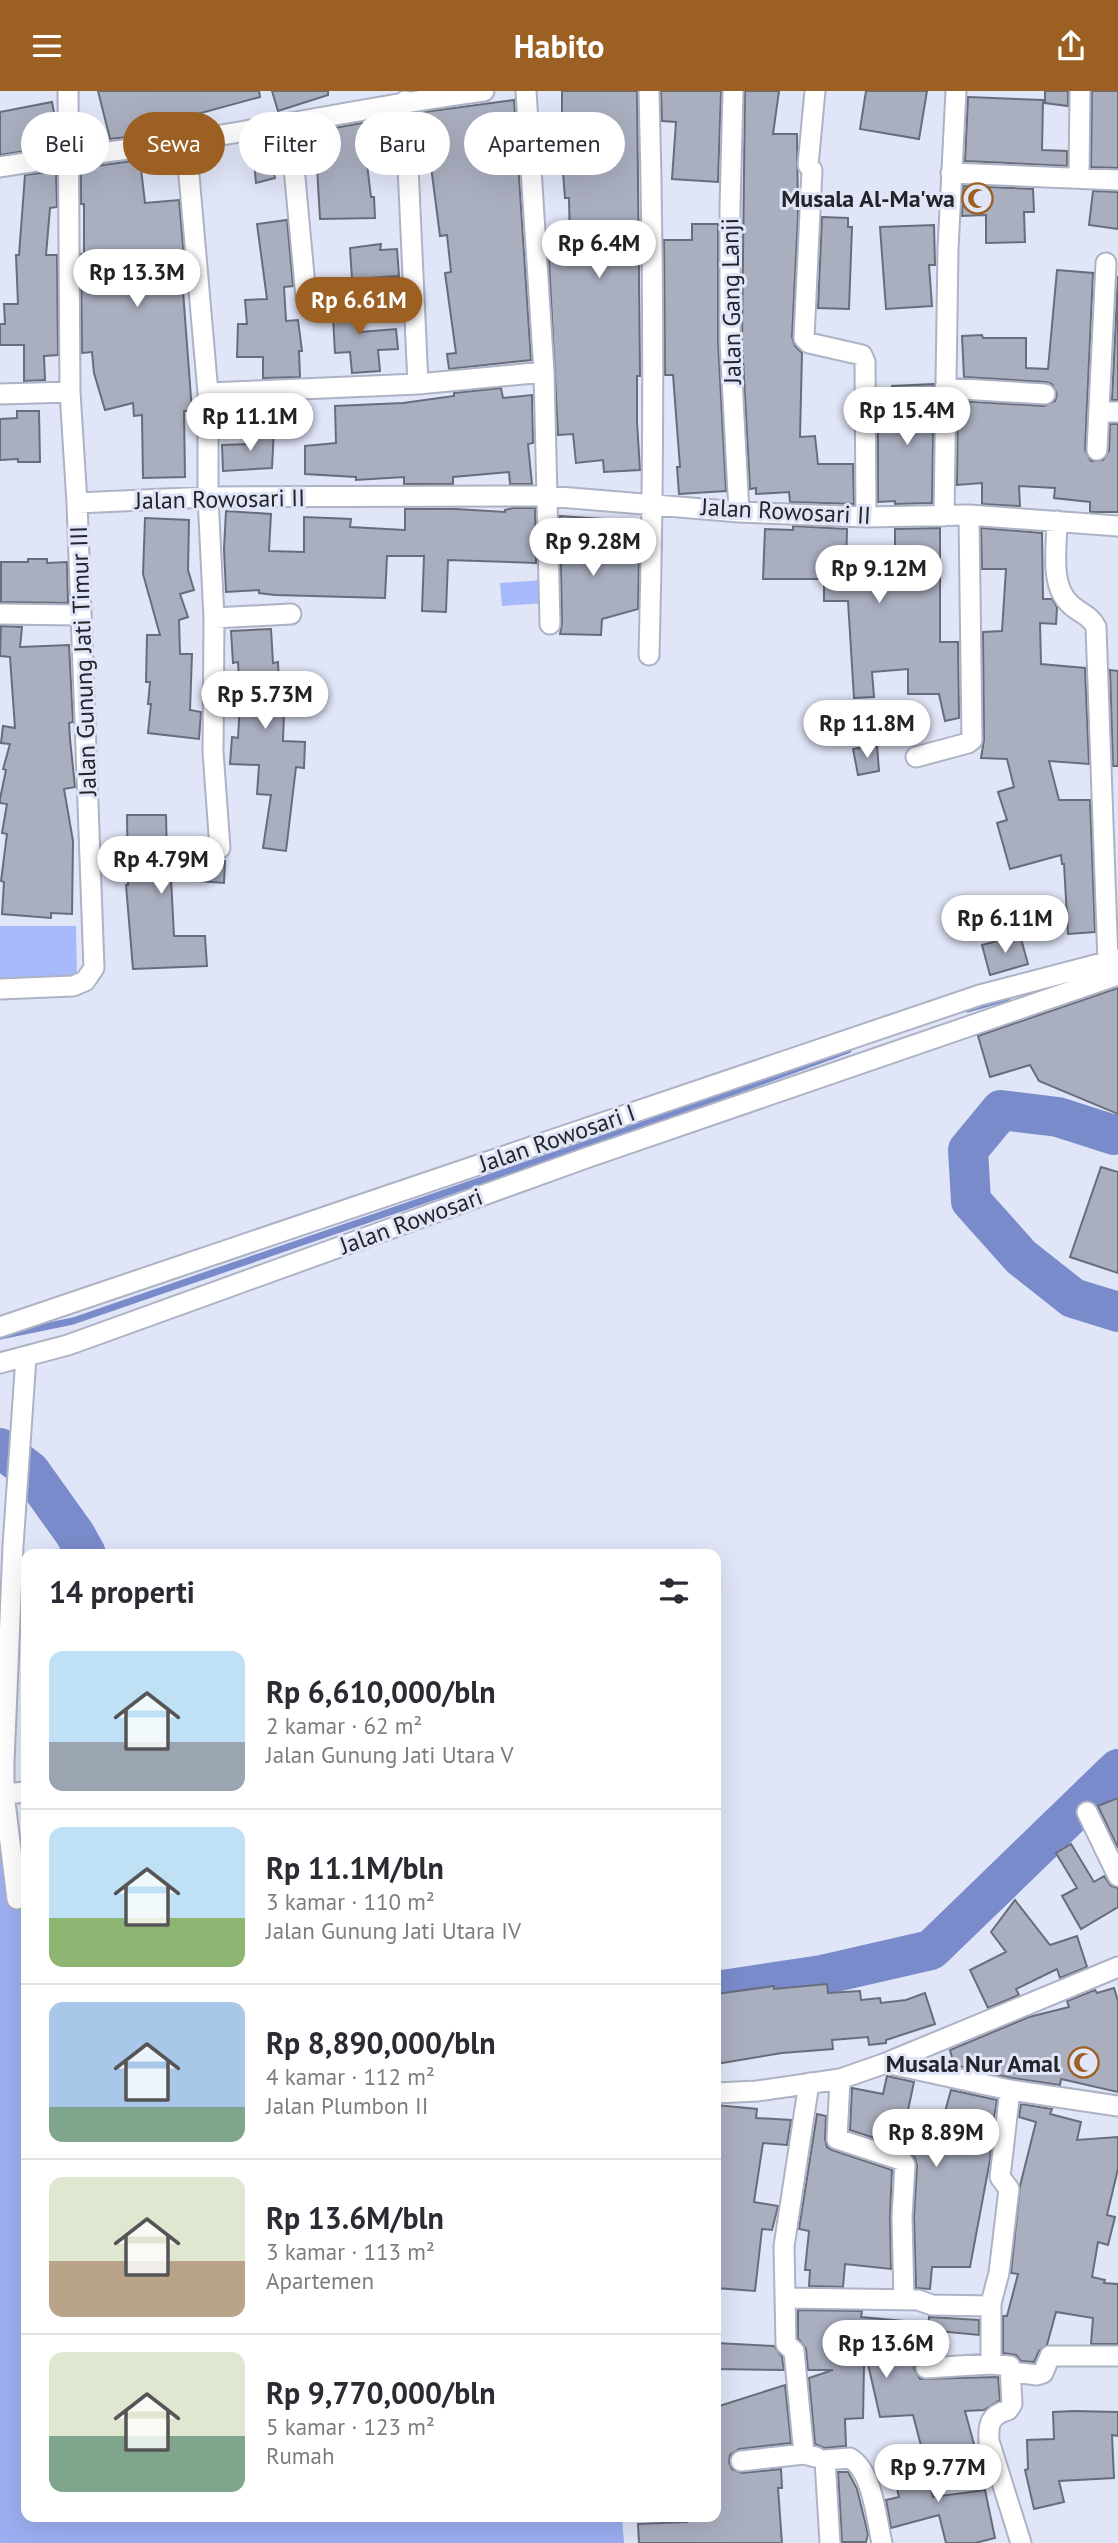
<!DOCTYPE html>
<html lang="id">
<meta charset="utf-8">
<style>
body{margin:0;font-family:"PT Sans",sans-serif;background:#f2f2f3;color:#2b2b33;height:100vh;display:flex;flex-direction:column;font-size:26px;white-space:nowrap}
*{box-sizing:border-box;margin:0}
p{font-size:23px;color:#7c7c81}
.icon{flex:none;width:38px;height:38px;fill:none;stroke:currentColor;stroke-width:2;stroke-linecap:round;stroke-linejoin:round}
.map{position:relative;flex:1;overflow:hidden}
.panel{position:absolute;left:21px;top:1458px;width:700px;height:973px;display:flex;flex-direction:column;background:#fff;border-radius:14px;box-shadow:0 7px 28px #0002}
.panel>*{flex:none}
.guide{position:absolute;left:21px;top:21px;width:700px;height:63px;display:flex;gap:14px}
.price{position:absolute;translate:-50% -60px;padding:0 16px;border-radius:24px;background:#fff;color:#222;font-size:23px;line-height:46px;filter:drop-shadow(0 2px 4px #0008)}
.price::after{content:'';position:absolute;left:50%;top:42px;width:21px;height:16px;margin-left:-10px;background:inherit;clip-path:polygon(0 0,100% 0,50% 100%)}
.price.active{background:#9d6023;color:#fff}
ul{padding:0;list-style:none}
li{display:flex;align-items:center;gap:21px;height:175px;padding:0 28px}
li+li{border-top:2px solid #e1e1e2}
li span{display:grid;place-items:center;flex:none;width:196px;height:140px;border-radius:14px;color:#555}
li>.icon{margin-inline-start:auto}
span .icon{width:84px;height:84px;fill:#fffc;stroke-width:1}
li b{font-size:30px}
h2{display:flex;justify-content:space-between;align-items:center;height:84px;padding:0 28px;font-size:30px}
.pill{padding:0 24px;border-radius:32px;background:#fff;box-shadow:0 7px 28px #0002;font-size:24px;line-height:63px}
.pill.active{background:#9d6023;color:#fff}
header{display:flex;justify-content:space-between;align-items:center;height:91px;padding:0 28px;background:#9d6023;color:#fff;font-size:32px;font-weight:800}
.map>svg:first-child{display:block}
</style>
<header><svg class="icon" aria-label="menu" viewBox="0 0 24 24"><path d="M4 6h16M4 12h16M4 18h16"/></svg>Habito<svg class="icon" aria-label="share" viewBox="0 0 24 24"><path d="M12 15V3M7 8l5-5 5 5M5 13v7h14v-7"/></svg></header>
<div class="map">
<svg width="1118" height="2452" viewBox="0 0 1118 2452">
<rect width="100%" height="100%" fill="#e0e5f7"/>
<!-- green -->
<path fill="#a6b9fb" d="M543,489L545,512L502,515L500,492Z
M0,835H76L77,891H0Z"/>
<!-- forest -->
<path fill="#9daff2" d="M26,1750V2426H622L624,2452H0V1753Z"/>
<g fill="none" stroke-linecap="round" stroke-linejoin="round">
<!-- stream -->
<path stroke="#7a8bcb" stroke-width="7" d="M968,918L1007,907
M0,1245L73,1230L645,1033L848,959"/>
<!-- river -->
<path stroke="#7a8bcb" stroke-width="40" d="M1118,1043L1114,1044L1058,1026L1001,1019L968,1059L971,1110L1021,1166L1073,1207L1118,1221
M0,1357L30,1380L75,1443L86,1463
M716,1900L822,1884L931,1859L1118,1678"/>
</g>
<!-- building -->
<path fill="#aaafc0" stroke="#686d7c" stroke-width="2" d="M98,0H259L260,6L135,40L136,45L110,48Z
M272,0H328V4L278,20Z
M562,0H637L640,282V285H637V331L640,379L604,381L603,369L576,372L573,343L558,344L548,150L570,152L569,107H565L562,69L564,41L562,40Z
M661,0H721L718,91L672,88L676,31L662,30Z
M745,0H779L773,43H797L798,125L792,246L795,255L802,262L800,346L815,345L818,373H853L854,413L790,411L789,401L756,403V397L750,398L742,250Z
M866,0H927L919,48L860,38Z
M1045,0H1068V15L1045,12Z
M1092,0H1118V77L1091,76Z
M968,6L1043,9L1042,59L1067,60V75L965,70Z
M514,9L531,269L449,278L447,263L456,262L445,182L451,181L447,144L440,145L424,21Z
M52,11L56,33V55L0,64V21Z
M362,32L371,106H374L375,127L320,128L317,76L321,75L318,40Z
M264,49L275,87L256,92L252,51Z
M140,69L145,112L179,109L187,200H183L192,320H184L185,386L143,387L142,324L134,325L133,312L105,319L94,282L92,261L82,262L81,163H84V113H81V77Z
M56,80L57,116L50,117L46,164H57L58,264L44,265L45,289L24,290V254H0V233H5L4,213H18L16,164H19L25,84Z
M963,95L1033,98L1034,121H1024L1025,151L986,152V124L962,125Z
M1093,100L1118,101V138L1089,134Z
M822,126L848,127V136H852L849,218L818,217Z
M287,129L293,195L284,196L286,230L298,229L302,260H299L300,286L263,287V266H237L238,233H247L245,209L267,208L257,133Z
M692,133H718V250L726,400L679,403L677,376H680L673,284H665L664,149H692Z
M934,134L935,174H929L932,215L886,218L880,136Z
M381,153L380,159L397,158L399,185L352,188L350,157Z
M1057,179L1093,182L1085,359L1091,370L1103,369L1109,360L1110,333H1118V421H1090V411L1054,407L1055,397L1019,395L1020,415L982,413V392L957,394L958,310L1044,315L1055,310L1057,303L1052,293L1046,291L964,286L962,245L982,244L983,247H1026V277L1048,278Z
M1118,185V309H1112Z
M358,207L360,241L396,238L398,258L378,259L380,280L352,282L350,261L335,262L332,208Z
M934,293L932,412L895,413V410L878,411V333H890L892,295Z
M501,297L503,307L532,304L533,352L528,353L532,393H510L509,381L453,386V393H404V386L356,389V386L305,383V355L336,352L335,315L403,312L454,305V302Z
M17,320H39L40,371H18V368L0,369V328L17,327Z
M274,338L272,377L223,380L222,354L249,353V340Z
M513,417H535L536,472L448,469L446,521L422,520L424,465H387L385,507L275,504L259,502V499L226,501L224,458L226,420L271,423L269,460L304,461V426L351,428L350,436L405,439V418H455L505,421V419Z
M560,425L603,428L601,456H604V465L639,464L638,518L602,528L601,544L560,543L562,533Z
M145,427L189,429L188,479L194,499L180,503L188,526L179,529L180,563H192L190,619L201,621L199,648L148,642L151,613H148L150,591H146L147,544H160L143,483Z
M793,435L847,438L846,478L895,477V438L940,437V551H958L959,627L945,630L939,603H908V578L872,581L874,606L854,607L848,510H824V488H763L765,438L793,439Z
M981,437L1042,442L1043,508H1052L1057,516L1056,533L1040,532L1041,573L1085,577L1089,673L1049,670L1059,709H1090L1095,841L1068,843L1064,773H1062L1061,764L1010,778L997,732L1007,729L998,701L1014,696L1007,668L981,667L984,649L983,541L1002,540L1006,478H982Z
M28,468H47V472L67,471L68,512L1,511V471H28Z
M1,535L22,536L20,556L69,554L73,631L69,632L70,648L75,696L64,698L73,750L72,823L51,822V827L2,823L4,791L1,790L7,743L2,742L7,713L0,712V708L6,679L3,678L10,653L1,652L3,635L15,637L10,566L0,565Z
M271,538L273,572L278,571L280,621H284L283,650L305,651L304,677L296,676L286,760L263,757L271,704L257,703L259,674L230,673L232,646L238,647L240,611L238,571L233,572L231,540Z
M1110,579L1118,580V675H1113Z
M877,654L879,680L858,684L853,658Z
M127,724H166L167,766L225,770L224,792L171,788L174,845H205L207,875L133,878L126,794H128Z
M1020,844L1028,873L990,884L982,854Z
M1118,897V1023L1039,990L1030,974L990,986L978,945Z
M1101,1076L1118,1081V1182L1070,1166Z
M1118,1707V1757L1098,1715Z
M1071,1753L1094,1791L1104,1785L1111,1795L1118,1797V1816L1081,1838L1062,1805L1077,1797L1056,1762Z
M1015,1809L1050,1854L1077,1845L1087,1876L1060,1887L1057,1878L1016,1898L1019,1904L988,1917L970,1879L1006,1861L991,1841Z
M827,1893L828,1902L860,1900L861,1909L880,1907L881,1912L906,1909L925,1902L935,1933L886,1949V1952L869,1954L868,1946L832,1949L833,1958L782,1962L716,1973V1903L774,1895V1898Z
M1114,1897L1118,1910V2001L1061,1988L1060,1994L1012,1987L954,1974L950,1959L1029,1926L1069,1916L1067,1910L1095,1899L1097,1902Z
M887,1985L914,1991L904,2038L938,2046L951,1999L997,2009L989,2055L991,2056L990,2069L970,2176H932L930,2198L916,2197L914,2126L917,2075L915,2067L905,2057L850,2039L852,1997L883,2003Z
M1021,2013L1052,2018L1050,2023L1081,2031L1077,2049L1118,2046V2078L1107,2124L1115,2126L1108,2154L1098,2151L1092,2186L1105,2189L1104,2192L1118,2193V2253H1091L1093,2227L1056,2221L1047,2254L1039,2260L1034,2271L1021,2270L1016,2264L1003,2262V2225H1007L1018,2183L1011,2182L1020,2095L1036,2031L1019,2026Z
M716,2014L757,2018L756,2027L791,2029L787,2054L763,2052L754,2111L778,2115L772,2139L762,2138L755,2200L716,2197Z
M817,2023L826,2025L825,2048L827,2056L832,2059L892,2079L890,2126L891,2178L845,2173L843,2196L809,2195L810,2179H805L809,2140L799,2138Z
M798,2219L862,2220L861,2226L925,2232L933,2264L920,2266L915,2271L914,2278L920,2288L998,2286L1000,2309L984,2319L965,2320L975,2357L925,2370L913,2324L880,2326L868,2273H864L863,2327L845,2328L846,2355L824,2357L815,2353L809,2287L833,2279H808L806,2258L798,2247Z
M929,2226L979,2229V2244L928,2239Z
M716,2252L774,2255L782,2266L784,2279L716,2278Z
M785,2294L791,2352L739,2358L730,2364L729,2371L732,2378L742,2382L781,2378L782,2397H778L782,2452H639L638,2433L687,2431L686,2426H716V2316Z
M1074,2320L1118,2321V2345L1112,2344L1114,2387L1059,2390L1064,2411L1034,2418L1025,2379L1028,2378L1027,2349L1054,2348L1053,2321Z
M921,2361L933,2406L985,2399L995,2447L975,2452H946L939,2424L891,2437L886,2409L899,2406L890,2368Z
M838,2381H848L857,2398L868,2443L866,2451H842Z"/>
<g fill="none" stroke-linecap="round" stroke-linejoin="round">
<defs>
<path id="minor" d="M526,0L544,281L550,533
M649,0C654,188 654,376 649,564
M733,0L730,116V250L739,421
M815,0L808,74L812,79L804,247L809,252L862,264L865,271L866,426
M405,10L418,293
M290,33L306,206
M186,50L208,302V406L214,527L213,661L220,757
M0,76C63,65 127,60 190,49C288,34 385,13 484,0
M951,82L1118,89
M1079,86L1080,0
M945,297L1045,303
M208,302L418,293L544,281
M0,303L70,301
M1099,321H1118
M1097,359L1106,172
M77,412L208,406L547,405L739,421L866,426L969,424L1118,435
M944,425L948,158L956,0
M1057,430C1057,456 1049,495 1071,514C1081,523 1090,524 1096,536L1108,871
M0,523L81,524
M214,527L291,523
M916,666L968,652L972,649L969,424
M0,898L73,895L85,890L94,877L77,412L70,301L68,0
M0,1236L980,904L1118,868
M0,1272L68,1254L586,1067L1118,884
M4,1703L26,1701
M1087,1721L1118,1785
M17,1808L4,1703V1672L13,1455L26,1266
M886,1972L1010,1999L1118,2015
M840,1988L837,2048L901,2069L905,2074L902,2126L904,2209
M1010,1999L1000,2086L1009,2098L999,2182L991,2212V2273L1010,2275L1012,2313L1008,2319C990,2324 988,2333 989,2350L1021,2452
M716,2002L757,2000L840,1988L886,1972L1118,1876
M786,2207L918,2209L932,2214L991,2215
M926,2277L991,2273
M1012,2281L1037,2284L1043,2282L1050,2265H1118
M804,2363L794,2260L786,2253L784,2155L809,1992
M741,2370L804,2363L816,2366
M830,2452L825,2369L850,2367C873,2381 876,2427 882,2452"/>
</defs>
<!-- minor casing -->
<use href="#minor" stroke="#adb3c4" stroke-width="23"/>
<!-- minor -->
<use href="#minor" stroke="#fff" stroke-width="19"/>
</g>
<!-- icons -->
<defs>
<symbol id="mosque-ring" viewBox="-11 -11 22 22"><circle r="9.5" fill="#e0e5f7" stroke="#9d6023" stroke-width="1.5"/><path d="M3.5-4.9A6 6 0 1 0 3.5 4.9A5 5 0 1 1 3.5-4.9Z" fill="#9d6023"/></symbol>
</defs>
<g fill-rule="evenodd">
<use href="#mosque-ring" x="960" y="90" width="35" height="35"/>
<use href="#mosque-ring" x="1066" y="1954" width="35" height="35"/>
</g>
<g text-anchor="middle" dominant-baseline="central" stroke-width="6" stroke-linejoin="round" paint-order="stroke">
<!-- poi labels -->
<g font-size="24" font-weight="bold" fill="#23252b" stroke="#e0e5f7" text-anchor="end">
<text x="955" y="107">Musala Al-Ma'wa</text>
<text x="1060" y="1972">Musala Nur Amal</text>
</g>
<!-- street labels -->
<g font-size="24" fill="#23252b" stroke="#e0e5f7">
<text transform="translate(731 210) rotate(-91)">Jalan Gang Lanji</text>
<text transform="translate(220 408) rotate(-1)">Jalan Rowosari II</text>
<text transform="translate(786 420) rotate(3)">Jalan Rowosari II</text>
<text transform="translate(83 570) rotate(-92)">Jalan Gunung Jati Timur III</text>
<text transform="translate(557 1047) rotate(-19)">Jalan Rowosari I</text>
<text transform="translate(411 1130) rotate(-20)">Jalan Rowosari</text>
</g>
</g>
</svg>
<b class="price" style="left:599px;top:189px">Rp 6.4M</b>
<b class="price" style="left:137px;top:218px">Rp 13.3M</b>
<b class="price active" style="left:359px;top:246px">Rp 6.61M</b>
<b class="price" style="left:907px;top:356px">Rp 15.4M</b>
<b class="price" style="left:250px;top:362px">Rp 11.1M</b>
<b class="price" style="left:593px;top:487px">Rp 9.28M</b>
<b class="price" style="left:879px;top:514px">Rp 9.12M</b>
<b class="price" style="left:265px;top:640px">Rp 5.73M</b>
<b class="price" style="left:867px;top:669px">Rp 11.8M</b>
<b class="price" style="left:161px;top:805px">Rp 4.79M</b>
<b class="price" style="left:1005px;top:864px">Rp 6.11M</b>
<b class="price" style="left:936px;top:2078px">Rp 8.89M</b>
<b class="price" style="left:886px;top:2289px">Rp 13.6M</b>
<b class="price" style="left:938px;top:2413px">Rp 9.77M</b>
<div class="guide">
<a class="pill">Beli</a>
<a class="pill active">Sewa</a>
<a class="pill">Filter</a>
<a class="pill">Baru</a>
<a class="pill">Apartemen</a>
</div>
<section class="panel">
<h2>14 properti<svg class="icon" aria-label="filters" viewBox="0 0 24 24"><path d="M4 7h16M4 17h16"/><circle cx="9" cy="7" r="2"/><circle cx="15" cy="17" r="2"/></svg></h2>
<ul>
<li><span style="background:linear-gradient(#bfe0f5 65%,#9aa5b1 0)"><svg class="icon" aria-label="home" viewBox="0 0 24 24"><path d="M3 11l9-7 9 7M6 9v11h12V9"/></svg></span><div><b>Rp 6,610,000/bln</b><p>2 kamar · 62 m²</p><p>Jalan Gunung Jati Utara V</p></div></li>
<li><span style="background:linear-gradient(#bfe0f5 65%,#8fb573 0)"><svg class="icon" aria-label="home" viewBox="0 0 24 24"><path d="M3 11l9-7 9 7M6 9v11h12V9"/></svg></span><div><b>Rp 11.1M/bln</b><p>3 kamar · 110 m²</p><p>Jalan Gunung Jati Utara IV</p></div></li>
<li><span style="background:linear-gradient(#a9c7e8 75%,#7fa58c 0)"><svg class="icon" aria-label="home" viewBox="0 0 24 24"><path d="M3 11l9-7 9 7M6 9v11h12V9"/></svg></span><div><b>Rp 8,890,000/bln</b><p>4 kamar · 112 m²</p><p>Jalan Plumbon II</p></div></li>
<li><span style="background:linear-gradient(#dfe7d0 60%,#b9a48a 0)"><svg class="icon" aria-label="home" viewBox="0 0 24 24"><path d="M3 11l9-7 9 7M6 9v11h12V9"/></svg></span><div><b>Rp 13.6M/bln</b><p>3 kamar · 113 m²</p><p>Apartemen</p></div></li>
<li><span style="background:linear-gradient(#dfe7d0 60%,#7fa58c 0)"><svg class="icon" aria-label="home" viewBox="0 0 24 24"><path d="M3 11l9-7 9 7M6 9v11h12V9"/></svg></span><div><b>Rp 9,770,000/bln</b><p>5 kamar · 123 m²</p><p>Rumah</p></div></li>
</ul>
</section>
</div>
